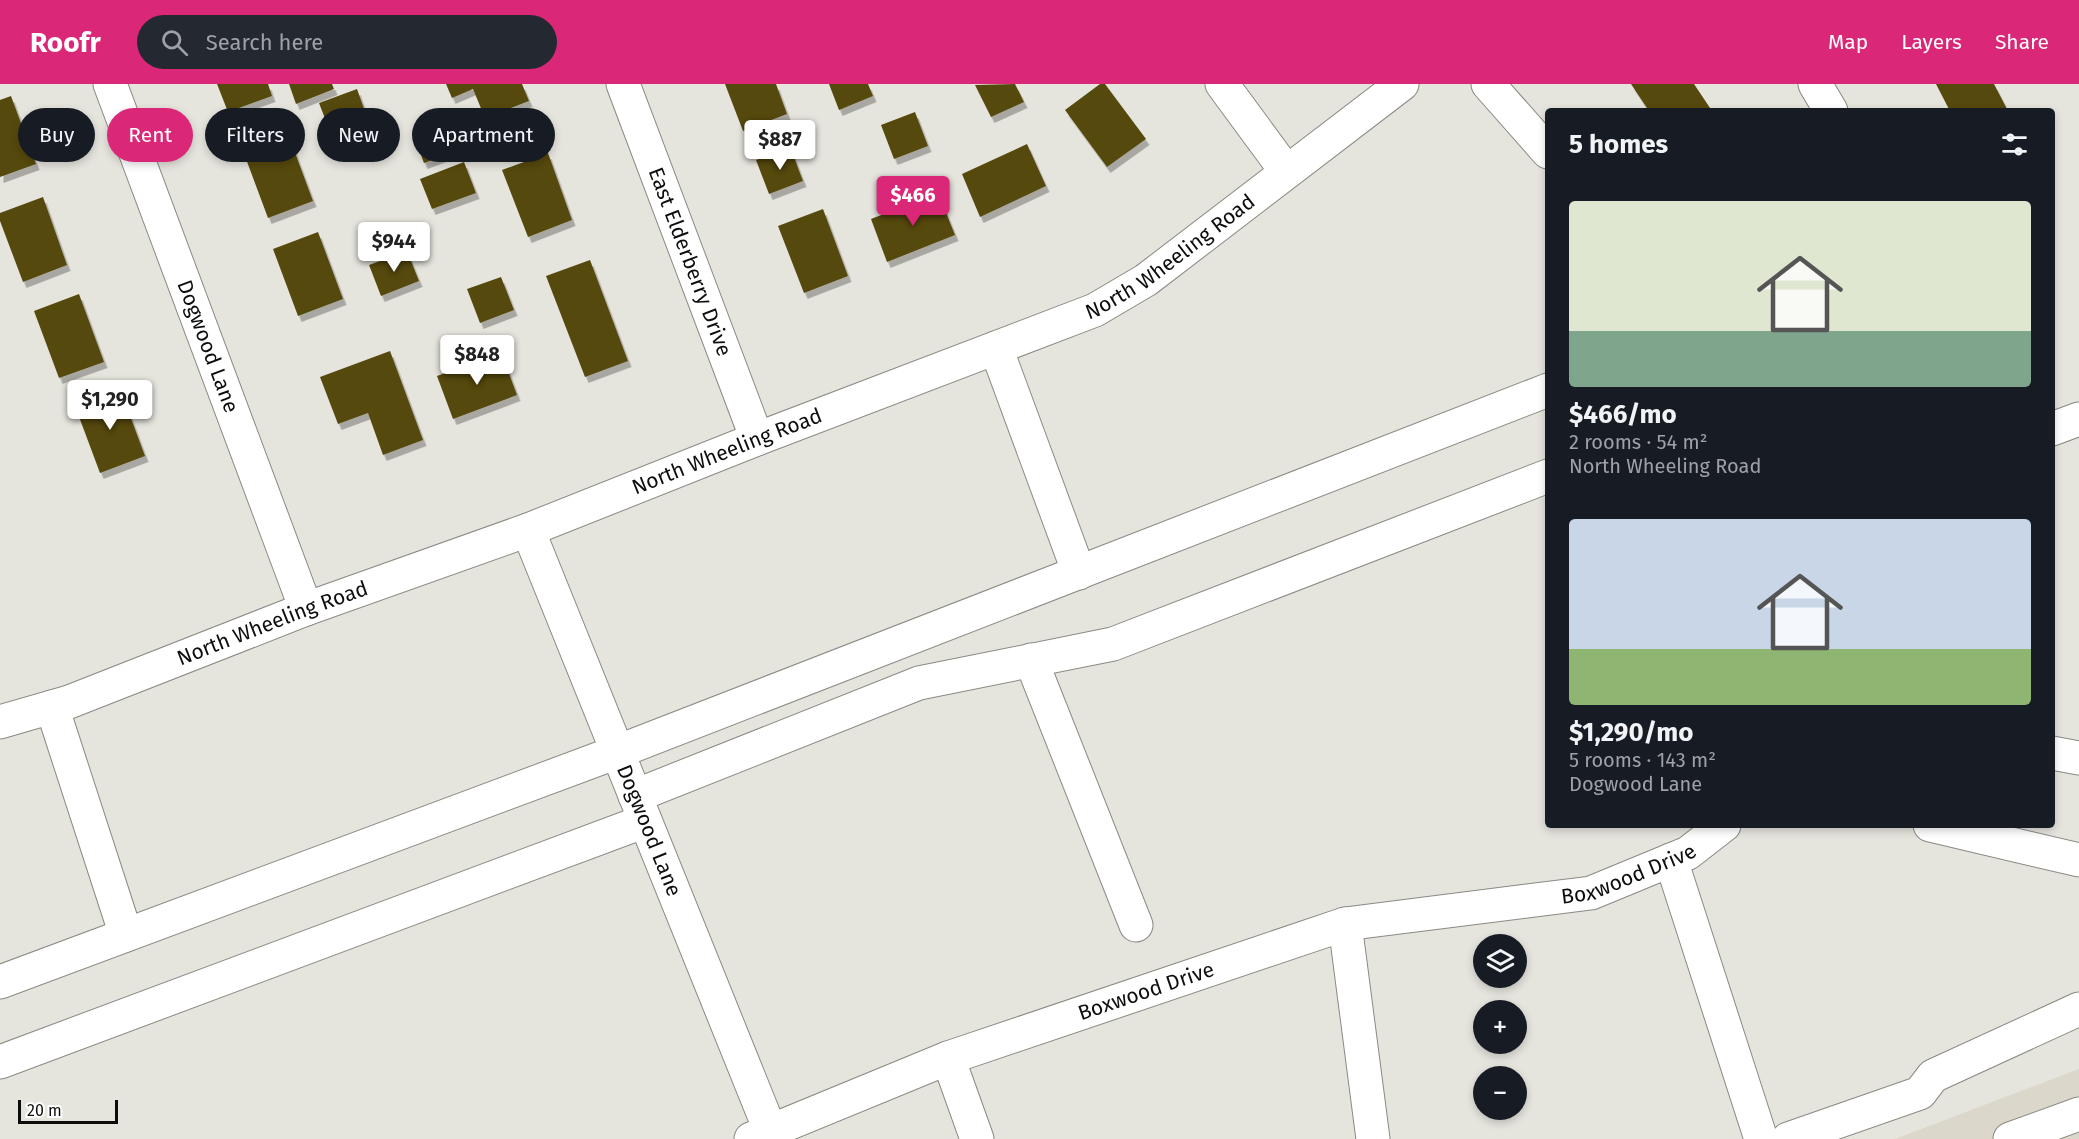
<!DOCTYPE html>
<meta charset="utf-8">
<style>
body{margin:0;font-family:"Fira Sans",sans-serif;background:#242831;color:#f1f3f6;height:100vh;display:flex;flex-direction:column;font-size:22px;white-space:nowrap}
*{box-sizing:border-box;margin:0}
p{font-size:20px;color:#9ea1a6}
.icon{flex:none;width:33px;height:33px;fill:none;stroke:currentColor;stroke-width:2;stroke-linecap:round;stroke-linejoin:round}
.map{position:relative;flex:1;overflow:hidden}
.details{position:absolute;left:1545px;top:24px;width:510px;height:720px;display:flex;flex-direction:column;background:#171b24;border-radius:6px;box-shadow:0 3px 9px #0003}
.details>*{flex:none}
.top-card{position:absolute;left:18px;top:24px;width:570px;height:54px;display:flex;gap:12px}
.fabs{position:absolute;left:1473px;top:850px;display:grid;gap:12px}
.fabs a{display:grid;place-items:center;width:54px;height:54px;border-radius:50%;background:#171b24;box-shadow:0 3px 9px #0003;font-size:30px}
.scale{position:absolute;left:18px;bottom:15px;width:100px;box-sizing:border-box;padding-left:6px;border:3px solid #0d0d0b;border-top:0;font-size:16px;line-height:21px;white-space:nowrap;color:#0d0d0b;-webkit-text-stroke:4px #fff;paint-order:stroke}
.price{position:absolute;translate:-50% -51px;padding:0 14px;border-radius:6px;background:#fff;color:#222;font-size:20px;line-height:39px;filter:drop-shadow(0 2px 3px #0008)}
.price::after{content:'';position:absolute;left:50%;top:36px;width:18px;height:14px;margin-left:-9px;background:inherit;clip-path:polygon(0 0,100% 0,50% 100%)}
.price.on{background:#db2777;color:#fff}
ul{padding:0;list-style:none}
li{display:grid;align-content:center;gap:12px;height:318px;padding:0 24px}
li span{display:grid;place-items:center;height:186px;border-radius:6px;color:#555}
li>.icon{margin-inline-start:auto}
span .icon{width:108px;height:108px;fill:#fffc;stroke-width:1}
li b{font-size:26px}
h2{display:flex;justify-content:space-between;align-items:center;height:72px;padding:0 24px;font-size:26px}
.pill{padding:0 21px;border-radius:27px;background:#171b24;box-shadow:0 3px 9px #0003;font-size:21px;line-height:54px}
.pill.on{background:#db2777;color:#fff}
header{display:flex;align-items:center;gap:36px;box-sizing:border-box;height:84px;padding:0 30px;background:#db2777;color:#fff}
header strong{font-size:28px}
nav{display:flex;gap:33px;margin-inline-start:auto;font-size:21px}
.search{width:420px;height:54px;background:#242831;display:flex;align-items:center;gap:15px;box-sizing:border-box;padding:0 21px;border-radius:33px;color:#9ea1a6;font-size:22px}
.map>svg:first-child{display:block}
</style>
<header>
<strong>Roofr</strong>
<div class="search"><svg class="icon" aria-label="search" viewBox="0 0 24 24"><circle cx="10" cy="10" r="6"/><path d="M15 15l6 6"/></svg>Search here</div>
<nav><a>Map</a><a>Layers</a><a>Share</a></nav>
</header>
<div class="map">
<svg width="2079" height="1055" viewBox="0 0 2079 1055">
<defs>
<filter id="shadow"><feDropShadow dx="3.5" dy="6" stdDeviation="0" flood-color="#0004"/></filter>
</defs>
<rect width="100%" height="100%" fill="#e5e4dd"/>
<!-- built -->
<path fill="#dbd8cb" d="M2079,985V1055H1895Z"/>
<!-- building -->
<path fill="#564a11" filter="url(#shadow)" d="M217,0H268L272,12L228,28Z
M289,0H332L334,5L296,20Z
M446,0H522L529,17L485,34L473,5L452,14Z
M725,0H776L787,30L743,47Z
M829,0H868L873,12L839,26Z
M1015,0L1024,18L991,33L975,1Z
M1100,0H1105L1146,55L1107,83L1065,26Z
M1631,0H1694L1712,27H1649Z
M1936,0H1994L2008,27H1950Z
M357,5L368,36L331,50L319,19Z
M11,12L36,80L0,93V16Z
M915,28L928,62L894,75L881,41Z
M450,33L462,65L424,79L412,48Z
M288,50L313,117L268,134L243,67Z
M1027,60L1046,102L980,133L962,90Z
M790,63L803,97L769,110L756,76Z
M548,69L572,136L528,153L502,86Z
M464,78L476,109L432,125L420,95Z
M938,109L955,151L887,178L871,135Z
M43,113L67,181L23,198L0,137V129Z
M823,125L848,192L804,209L778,142Z
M318,148L343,215L298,232L273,165Z
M407,167L419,197L381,212L369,181Z
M590,176L628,277L585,293L546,192Z
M501,193L514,226L480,239L467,205Z
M79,210L104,278L59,294L34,227Z
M390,267L423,356L383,371L368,329L338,340L320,293Z
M501,268L517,311L453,335L437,292Z
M120,305L145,372L100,389L75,322Z"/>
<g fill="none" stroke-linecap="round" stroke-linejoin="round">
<defs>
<g id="minor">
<path id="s1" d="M110,0L306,525"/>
<path id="s2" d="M623,0L757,355"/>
<path d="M1222,0L1286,87"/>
<path d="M1488,0L1548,68"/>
<path d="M1815,0L1831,27"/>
<path d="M996,264L1079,489"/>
<path d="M2052,345L2079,335"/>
<path id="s3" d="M528,446L770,1046"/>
<path d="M1031,576L1136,841"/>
<path d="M52,623L126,851"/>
<path id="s4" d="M0,638L69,618L306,525L528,446L757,355L1095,226L1146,196L1402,0"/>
<path d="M2052,669L2079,674"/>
<path d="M635,712L919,599L1113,560L1548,392"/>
<path d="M1930,741L2079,776"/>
<path d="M1671,776L1761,1055"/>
<path d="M1345,840L1373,1055"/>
<path d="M0,898L617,668L1548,306"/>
<path d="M948,974L977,1055"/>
<path d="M0,978L645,737"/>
<path id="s5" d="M751,1055L948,974L1345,840L1591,809L1688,769L1724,741"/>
<path d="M1788,1055L1920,1009L1933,992L2079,925"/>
<path d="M2010,1055L2079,1030"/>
</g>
</defs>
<!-- minor casing -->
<use href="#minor" stroke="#8a8983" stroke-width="35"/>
<!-- minor -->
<use href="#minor" stroke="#fff" stroke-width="33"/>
</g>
<g text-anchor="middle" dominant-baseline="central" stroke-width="6" stroke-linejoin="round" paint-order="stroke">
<!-- street labels -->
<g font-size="21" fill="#0d0d0b" stroke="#fff">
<text stroke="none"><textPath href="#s4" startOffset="1262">North Wheeling Road</textPath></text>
<text stroke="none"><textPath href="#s2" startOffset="190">East Elderberry Drive</textPath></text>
<text stroke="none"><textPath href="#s1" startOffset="280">Dogwood Lane</textPath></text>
<text stroke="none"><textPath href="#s4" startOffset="776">North Wheeling Road</textPath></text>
<text stroke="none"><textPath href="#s4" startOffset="290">North Wheeling Road</textPath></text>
<text stroke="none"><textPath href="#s3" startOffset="324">Dogwood Lane</textPath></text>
<text stroke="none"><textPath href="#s5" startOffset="921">Boxwood Drive</textPath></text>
<text stroke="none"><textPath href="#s5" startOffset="422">Boxwood Drive</textPath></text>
</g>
</g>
</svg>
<div class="fabs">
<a><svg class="icon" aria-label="layers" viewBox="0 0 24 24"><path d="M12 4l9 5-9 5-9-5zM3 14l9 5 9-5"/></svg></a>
<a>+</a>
<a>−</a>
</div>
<div class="scale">20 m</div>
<b class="price" style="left:780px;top:87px">$887</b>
<b class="price on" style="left:913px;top:143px">$466</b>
<b class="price" style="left:394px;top:189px">$944</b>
<b class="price" style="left:477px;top:302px">$848</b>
<b class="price" style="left:110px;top:347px">$1,290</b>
<div class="top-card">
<a class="pill">Buy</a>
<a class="pill on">Rent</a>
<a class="pill">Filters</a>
<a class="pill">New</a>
<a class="pill">Apartment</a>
</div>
<section class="details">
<h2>5 homes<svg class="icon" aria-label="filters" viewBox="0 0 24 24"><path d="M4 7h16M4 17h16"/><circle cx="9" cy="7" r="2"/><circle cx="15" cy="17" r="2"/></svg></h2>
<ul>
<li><span style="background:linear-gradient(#dfe7d0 70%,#7fa58c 0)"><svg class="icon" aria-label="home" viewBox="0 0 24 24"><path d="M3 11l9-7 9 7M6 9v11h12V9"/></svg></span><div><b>$466/mo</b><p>2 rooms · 54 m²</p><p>North Wheeling Road</p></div></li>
<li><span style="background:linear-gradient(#c9d6e8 70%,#8fb573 0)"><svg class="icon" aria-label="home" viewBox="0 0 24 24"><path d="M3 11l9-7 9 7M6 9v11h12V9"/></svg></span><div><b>$1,290/mo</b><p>5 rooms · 143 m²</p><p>Dogwood Lane</p></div></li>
</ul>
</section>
</div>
